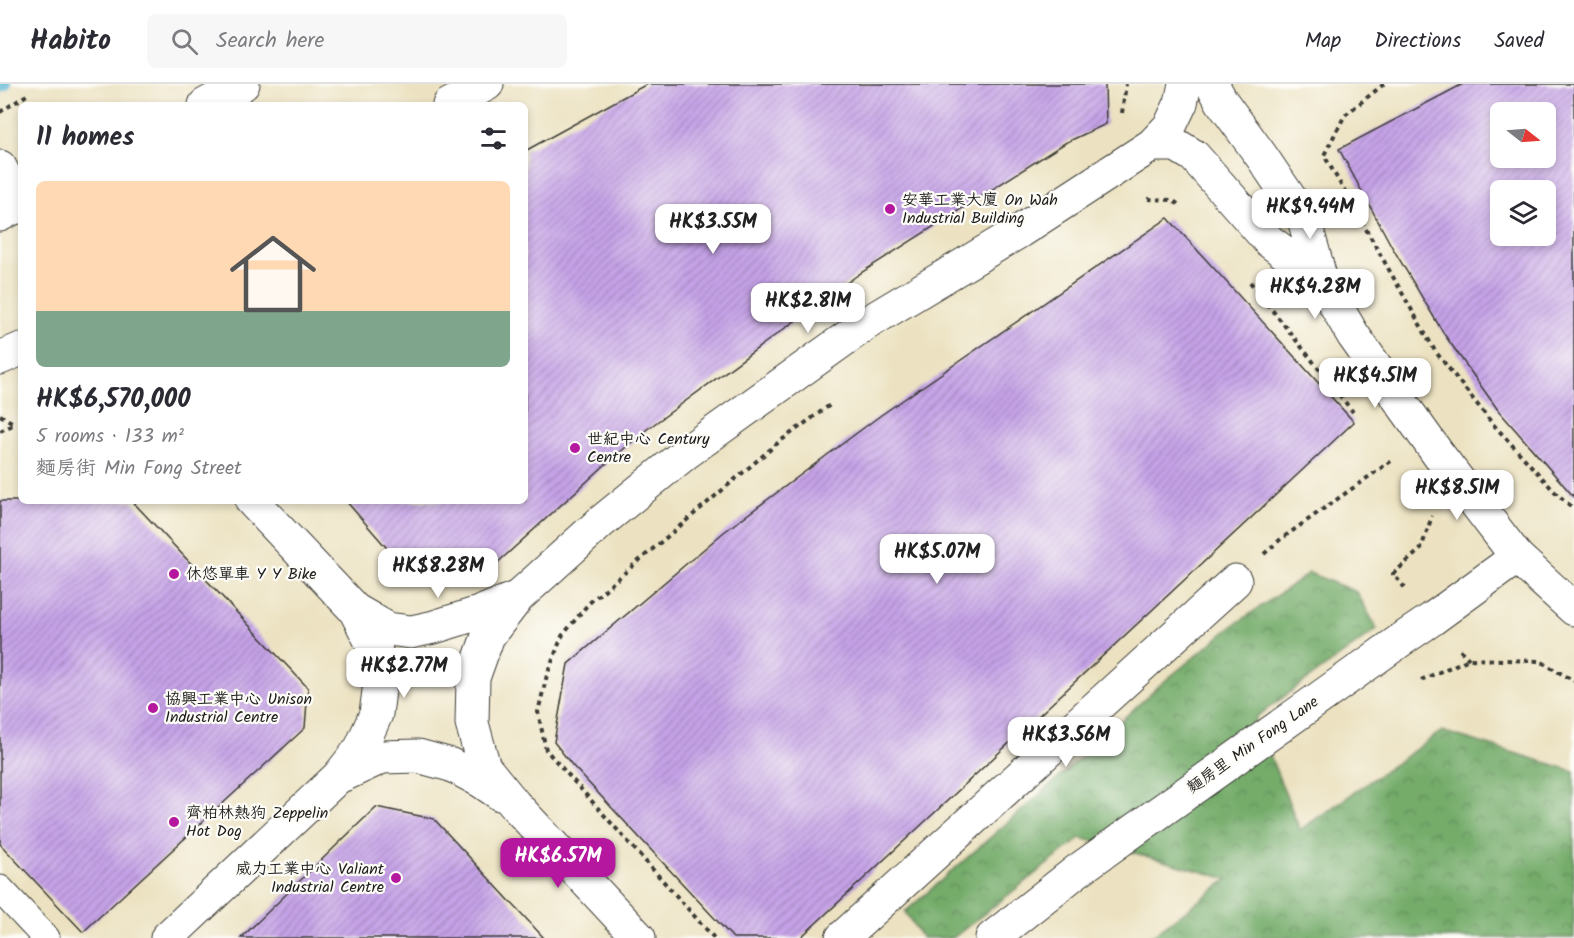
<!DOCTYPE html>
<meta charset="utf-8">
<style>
body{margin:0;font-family:Kalam,"LXGW WenKai TC",sans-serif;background:#f7f7f7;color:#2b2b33;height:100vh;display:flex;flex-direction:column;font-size:22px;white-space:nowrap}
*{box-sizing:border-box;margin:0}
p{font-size:20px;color:#7c7c81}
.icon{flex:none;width:33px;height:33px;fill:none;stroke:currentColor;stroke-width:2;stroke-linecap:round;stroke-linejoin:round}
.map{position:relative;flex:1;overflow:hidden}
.sheet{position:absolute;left:18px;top:18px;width:510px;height:402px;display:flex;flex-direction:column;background:#fff;border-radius:9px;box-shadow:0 3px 9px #0003}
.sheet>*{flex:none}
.needle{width:39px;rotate:107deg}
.controls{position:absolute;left:1490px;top:18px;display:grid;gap:12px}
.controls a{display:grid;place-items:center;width:66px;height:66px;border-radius:9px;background:#fff;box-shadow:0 3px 9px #0003;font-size:30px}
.price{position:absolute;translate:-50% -51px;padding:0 14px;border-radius:12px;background:#fff;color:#222;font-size:20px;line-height:39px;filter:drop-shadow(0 2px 3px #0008)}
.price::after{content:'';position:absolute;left:50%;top:36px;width:18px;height:14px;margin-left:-9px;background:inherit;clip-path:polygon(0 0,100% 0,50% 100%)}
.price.selected{background:#b5179e;color:#fff}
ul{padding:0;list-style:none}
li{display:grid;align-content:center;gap:12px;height:318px;padding:0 18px}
li span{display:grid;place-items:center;height:186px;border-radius:9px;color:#555}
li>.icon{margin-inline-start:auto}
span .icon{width:108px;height:108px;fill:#fffc;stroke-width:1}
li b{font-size:26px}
h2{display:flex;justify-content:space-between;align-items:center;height:72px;padding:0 18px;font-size:26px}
header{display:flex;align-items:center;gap:36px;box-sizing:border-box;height:84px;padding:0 30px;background:#fff;border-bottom:2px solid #e1e1e2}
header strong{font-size:28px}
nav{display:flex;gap:33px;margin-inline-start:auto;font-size:21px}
.search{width:420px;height:54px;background:#f7f7f7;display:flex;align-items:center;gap:15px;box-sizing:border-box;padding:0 21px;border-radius:9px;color:#7c7c81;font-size:22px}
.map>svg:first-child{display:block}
</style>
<header>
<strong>Habito</strong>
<div class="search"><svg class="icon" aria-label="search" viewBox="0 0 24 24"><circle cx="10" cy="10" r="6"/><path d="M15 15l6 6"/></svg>Search here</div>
<nav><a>Map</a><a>Directions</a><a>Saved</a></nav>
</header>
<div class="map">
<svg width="1574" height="854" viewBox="0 0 1574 854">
<defs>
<pattern id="forest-crowns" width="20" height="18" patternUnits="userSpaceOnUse" patternTransform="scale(1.5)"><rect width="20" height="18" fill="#75ac6b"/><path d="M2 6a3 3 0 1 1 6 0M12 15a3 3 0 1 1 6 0" fill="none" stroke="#5f8b57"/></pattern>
<pattern id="building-hatch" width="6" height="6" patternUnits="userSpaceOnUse" patternTransform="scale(1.5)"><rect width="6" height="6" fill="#c6a3e8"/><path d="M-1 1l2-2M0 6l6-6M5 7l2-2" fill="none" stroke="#a084bb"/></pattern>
</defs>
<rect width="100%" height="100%" fill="#fdfcf7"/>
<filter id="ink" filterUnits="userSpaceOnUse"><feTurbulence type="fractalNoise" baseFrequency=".0167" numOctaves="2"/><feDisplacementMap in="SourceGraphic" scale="12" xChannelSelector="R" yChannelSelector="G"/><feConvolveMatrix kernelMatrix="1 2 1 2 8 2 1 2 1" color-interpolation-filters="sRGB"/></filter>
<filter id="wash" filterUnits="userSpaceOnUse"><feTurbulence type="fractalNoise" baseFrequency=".008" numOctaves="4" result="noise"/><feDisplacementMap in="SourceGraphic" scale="24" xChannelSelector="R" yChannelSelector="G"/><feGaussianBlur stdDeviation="1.35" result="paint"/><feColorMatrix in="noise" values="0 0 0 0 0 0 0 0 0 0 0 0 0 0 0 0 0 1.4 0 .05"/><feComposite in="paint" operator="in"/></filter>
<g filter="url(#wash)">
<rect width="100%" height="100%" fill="#ece2c1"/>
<!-- forest -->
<path fill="url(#forest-crowns)" stroke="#486444" stroke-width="1.5" d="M1309,489L1357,508L1377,545L1255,634L1300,746L1442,647L1574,687V854H1149L1228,795L1081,754L953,854H922L905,828L1054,698L1161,600L1231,543Z"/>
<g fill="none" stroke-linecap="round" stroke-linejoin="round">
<!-- stream -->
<path stroke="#59b6d7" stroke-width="14" d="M0,2L4,0"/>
</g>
<g id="blocks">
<!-- building -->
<path fill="url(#building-hatch)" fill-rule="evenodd" d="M647,0H1105L1106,40L1065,59L859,190L646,346L605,381L484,491L406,486L346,417H525V67Z
M1463,0H1574V413L1498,326L1444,250L1392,163L1339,65ZM1500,28H1545V74H1500ZM1500,106H1545V152H1500Z
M1168,134L1354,338L800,854H733L572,681L554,658L568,580L724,448L881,331Z
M0,417H132L308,604L305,644L83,848L0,760Z
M376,723L434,735L544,854H241Z"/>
</g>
</g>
<g filter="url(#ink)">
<use href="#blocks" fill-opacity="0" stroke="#3b3a35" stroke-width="1.5"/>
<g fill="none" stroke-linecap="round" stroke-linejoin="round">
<defs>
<path id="service" d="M0,805L46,854"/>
<path id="minor" d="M842,854L1235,497
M992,854L1077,787L1401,556L1432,535L1517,473"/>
<path id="tertiary" d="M1212,0L1222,18L1262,73L1304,135L1321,196L1353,251L1438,370L1517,473L1574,525
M1152,61H1176L1194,72L1269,157L1321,196
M0,83L21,123
M252,417L355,526L388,545L411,548L434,543L479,529L518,513
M343,691L382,673L418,672L451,681L481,697L500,710
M167,854L338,693L361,664L376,630L380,599L376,567L355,526
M639,854L515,721L484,683L472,639L473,594L488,552L518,513L601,438L687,368L867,239L1020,147L1152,61L1170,42L1181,19L1185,0"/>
<path id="secondary" d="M205,21L243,0
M449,21L487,0
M0,131L21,120
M0,274L21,265"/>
</defs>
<!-- service casing -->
<use href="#service" stroke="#3b3a35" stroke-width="29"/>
<!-- minor casing -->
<use href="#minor" stroke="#3b3a35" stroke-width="35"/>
<!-- tertiary casing -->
<use href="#tertiary" stroke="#3b3a35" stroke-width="35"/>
<!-- secondary casing -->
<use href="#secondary" stroke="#3b3a35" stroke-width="35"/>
<!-- path -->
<path stroke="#3b3a35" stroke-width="4" stroke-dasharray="4.5 4.5" stroke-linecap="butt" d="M1384,0L1345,31L1324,71L1435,267L1492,339L1555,408L1574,425
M0,28L30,9
M1122,29L1126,0
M1148,115L1172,116L1178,120
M1250,198L1353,328
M0,331L15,340
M0,347L15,340
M1264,470L1281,455L1391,377
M1405,504L1393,490L1421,465L1432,432
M1460,566L1469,575
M1421,596L1469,575L1540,577L1574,597
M714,854L546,666L538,628L547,591L562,552L589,519L779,358L830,321"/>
<!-- service -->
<use href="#service" stroke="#fff" stroke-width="27"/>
<!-- minor -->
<use href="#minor" stroke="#fff" stroke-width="33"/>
<!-- tertiary -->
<use href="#tertiary" stroke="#fff" stroke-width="33"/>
<!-- secondary -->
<use href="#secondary" stroke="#fff" stroke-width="33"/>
</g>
</g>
<!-- markers -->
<g fill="#b5179e" stroke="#fdfcf7" stroke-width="2">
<circle cx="890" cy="125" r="6"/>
<circle cx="575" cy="364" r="6"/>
<circle cx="174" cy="490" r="6"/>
<circle cx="153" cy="624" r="6"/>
<circle cx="174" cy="738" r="6"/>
<circle cx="396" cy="794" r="6"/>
</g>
<g text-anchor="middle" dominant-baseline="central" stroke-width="4.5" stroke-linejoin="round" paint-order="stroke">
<!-- poi labels -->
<g font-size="16" fill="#1c1c1c" stroke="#fdfcf7" text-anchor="start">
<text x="902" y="116">安華工業大廈 On Wah<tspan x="902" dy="18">Industrial Building</tspan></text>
<text x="587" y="355">世紀中心 Century<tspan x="587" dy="18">Centre</tspan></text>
<text x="186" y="490">休悠單車 Y Y Bike</text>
<text x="165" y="615">協興工業中心 Unison<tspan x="165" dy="18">Industrial Centre</tspan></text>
<text x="186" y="729">齊柏林熱狗 Zeppelin<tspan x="186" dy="18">Hot Dog</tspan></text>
<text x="384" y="785" text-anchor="end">威力工業中心 Valiant<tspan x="384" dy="18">Industrial Centre</tspan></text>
</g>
<!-- street labels -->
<g font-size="16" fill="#1c1c1c" stroke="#fdfcf7">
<text transform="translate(1253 661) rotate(-35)">麵房里 Min Fong Lane</text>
</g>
</g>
</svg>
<div class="controls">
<a><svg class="needle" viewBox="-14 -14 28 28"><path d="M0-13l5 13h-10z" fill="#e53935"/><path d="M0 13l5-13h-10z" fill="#7c7c81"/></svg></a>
<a><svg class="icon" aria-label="layers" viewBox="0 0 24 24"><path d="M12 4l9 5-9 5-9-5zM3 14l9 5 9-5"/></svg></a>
</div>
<b class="price" style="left:1310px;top:156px">HK$9.44M</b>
<b class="price" style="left:713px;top:171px">HK$3.55M</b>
<b class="price" style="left:1315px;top:236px">HK$4.28M</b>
<b class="price" style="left:808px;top:250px">HK$2.81M</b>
<b class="price" style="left:1375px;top:325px">HK$4.51M</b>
<b class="price" style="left:1457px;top:437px">HK$8.51M</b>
<b class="price" style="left:937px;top:501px">HK$5.07M</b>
<b class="price" style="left:438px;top:515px">HK$8.28M</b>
<b class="price" style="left:404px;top:615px">HK$2.77M</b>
<b class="price" style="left:1066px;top:684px">HK$3.56M</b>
<b class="price selected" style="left:558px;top:805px">HK$6.57M</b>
<section class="sheet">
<h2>11 homes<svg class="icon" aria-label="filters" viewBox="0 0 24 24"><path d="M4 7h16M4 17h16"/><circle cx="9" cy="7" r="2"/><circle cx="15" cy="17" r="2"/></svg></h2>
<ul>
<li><span style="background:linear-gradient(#ffd9b3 70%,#7fa58c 0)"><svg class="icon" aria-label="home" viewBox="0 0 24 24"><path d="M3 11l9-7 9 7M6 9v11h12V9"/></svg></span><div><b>HK$6,570,000</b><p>5 rooms · 133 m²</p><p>麵房街 Min Fong Street</p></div></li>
</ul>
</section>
</div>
